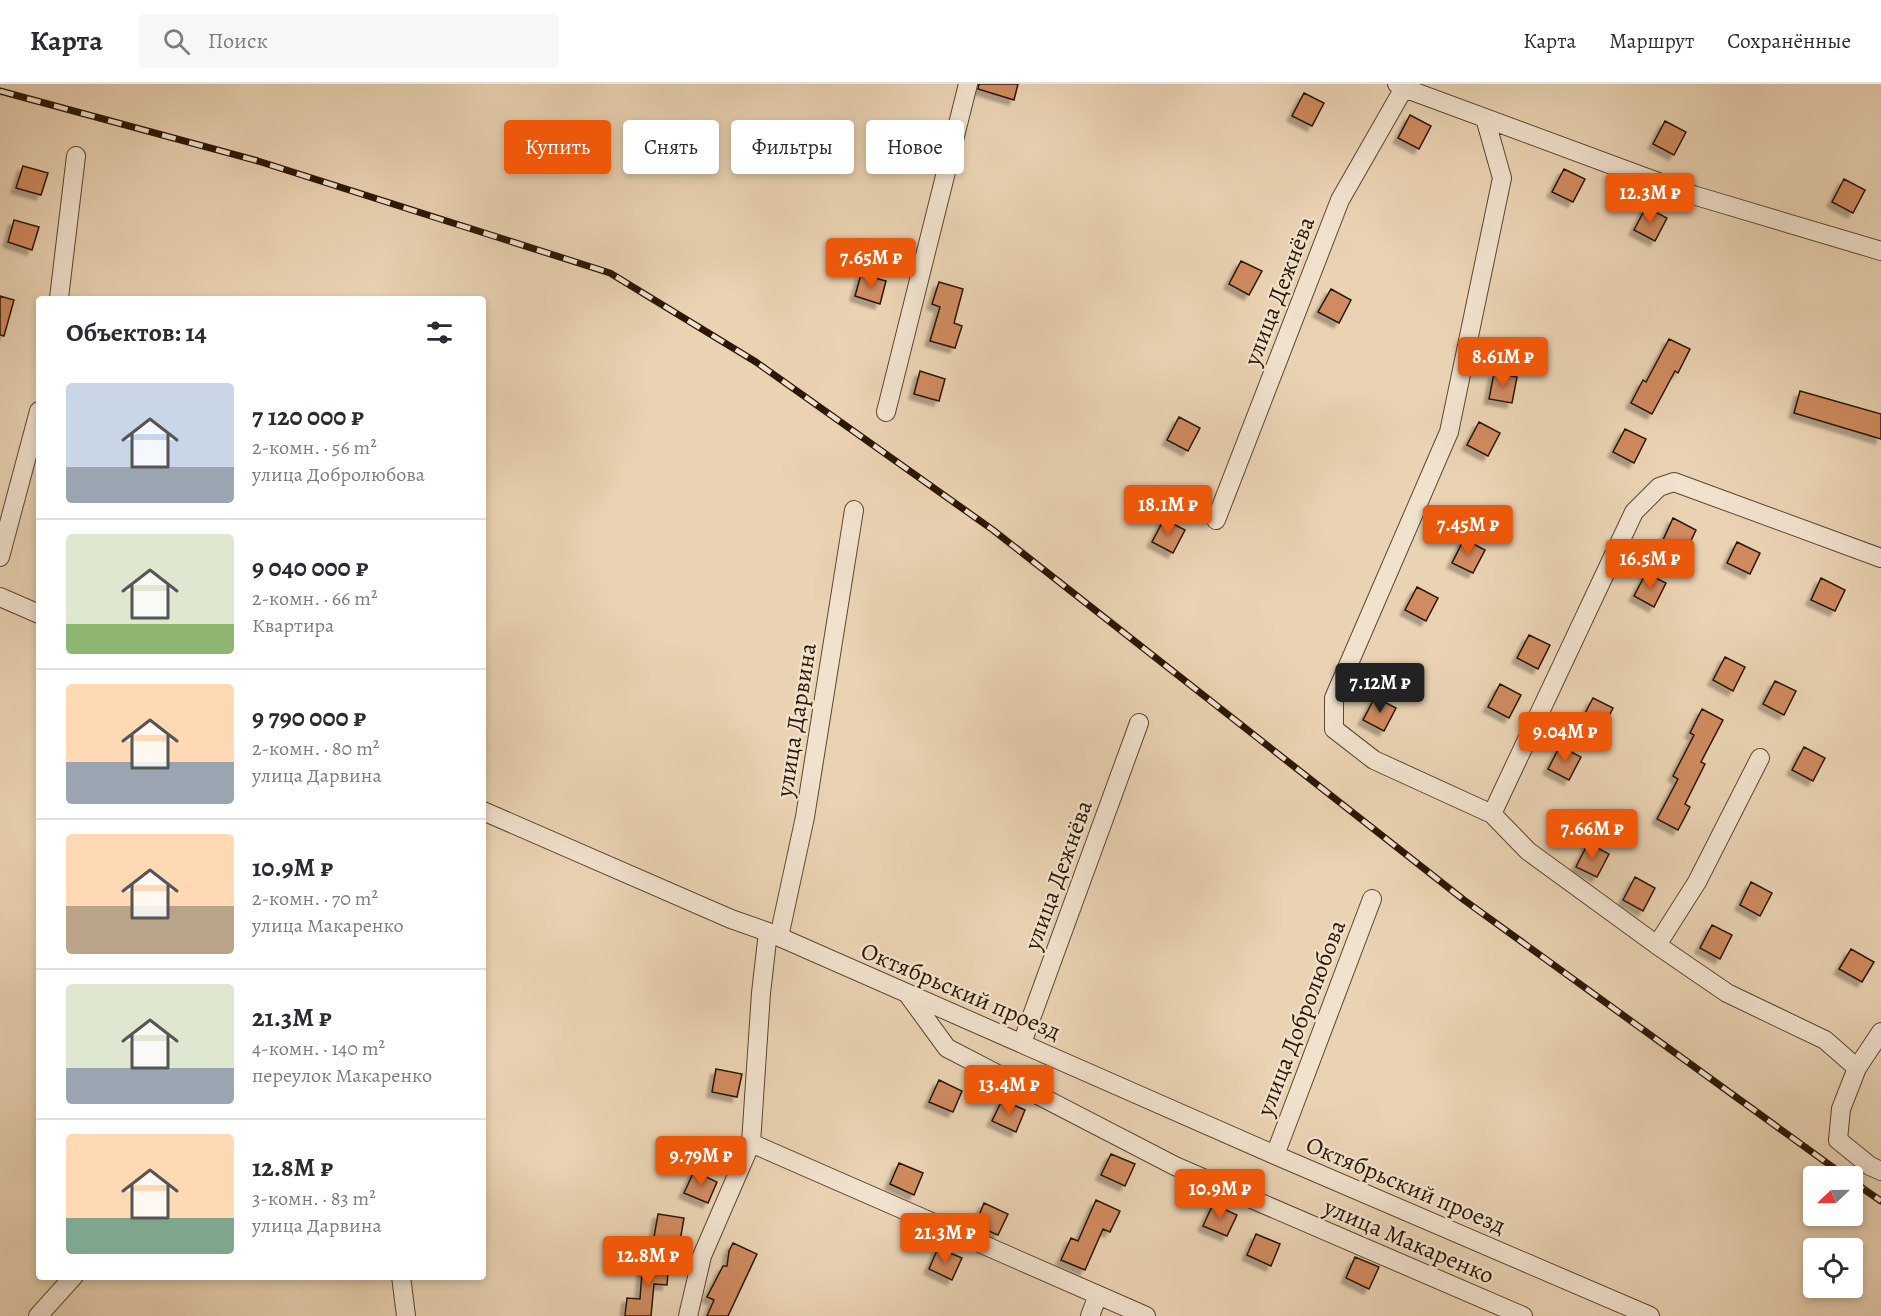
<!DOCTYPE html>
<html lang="ru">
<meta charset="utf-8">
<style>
body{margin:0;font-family:Alegreya,serif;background:#f7f7f7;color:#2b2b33;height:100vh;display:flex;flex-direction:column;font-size:22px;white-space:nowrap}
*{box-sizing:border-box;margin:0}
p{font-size:20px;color:#7c7c81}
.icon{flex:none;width:33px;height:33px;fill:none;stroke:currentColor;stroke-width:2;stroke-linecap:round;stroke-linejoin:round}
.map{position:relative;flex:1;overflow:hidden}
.panel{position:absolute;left:36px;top:212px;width:450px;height:984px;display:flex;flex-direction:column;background:#fff;border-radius:6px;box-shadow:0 3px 9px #0003}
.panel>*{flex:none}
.banner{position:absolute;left:504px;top:36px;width:570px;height:54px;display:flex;gap:12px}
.needle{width:39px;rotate:248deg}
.buttons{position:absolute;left:1803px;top:1082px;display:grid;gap:12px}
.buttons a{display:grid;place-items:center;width:60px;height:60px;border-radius:6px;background:#fff;box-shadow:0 3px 9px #0003;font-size:30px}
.price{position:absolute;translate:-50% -51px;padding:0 14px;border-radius:6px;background:#ea580c;color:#fff;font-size:20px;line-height:39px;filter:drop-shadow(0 2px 3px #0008)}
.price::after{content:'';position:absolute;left:50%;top:36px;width:18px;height:14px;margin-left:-9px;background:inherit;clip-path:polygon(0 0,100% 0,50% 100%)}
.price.current{background:#222;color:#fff}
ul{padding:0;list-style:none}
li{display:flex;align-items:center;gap:18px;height:150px;padding:0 30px}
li+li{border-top:2px solid #e1e1e2}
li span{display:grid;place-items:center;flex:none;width:168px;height:120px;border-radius:6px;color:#555}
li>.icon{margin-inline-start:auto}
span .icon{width:72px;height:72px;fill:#fffc;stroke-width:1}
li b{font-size:26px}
h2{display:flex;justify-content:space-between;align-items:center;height:72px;padding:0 30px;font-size:26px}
.chip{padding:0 21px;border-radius:6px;background:#fff;box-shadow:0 3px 9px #0003;font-size:21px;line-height:54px}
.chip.current{background:#ea580c;color:#fff}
header{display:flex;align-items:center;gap:36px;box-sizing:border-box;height:84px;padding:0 30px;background:#fff;border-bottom:2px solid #e1e1e2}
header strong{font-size:28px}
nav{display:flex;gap:33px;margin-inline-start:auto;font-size:21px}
.search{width:420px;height:54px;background:#f7f7f7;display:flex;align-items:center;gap:15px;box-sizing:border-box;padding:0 21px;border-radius:6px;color:#7c7c81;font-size:22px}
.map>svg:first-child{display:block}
</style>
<header>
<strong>Карта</strong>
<div class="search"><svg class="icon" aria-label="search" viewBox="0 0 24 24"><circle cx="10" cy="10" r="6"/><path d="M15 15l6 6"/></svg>Поиск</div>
<nav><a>Карта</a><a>Маршрут</a><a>Сохранённые</a></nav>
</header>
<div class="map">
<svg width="1881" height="1232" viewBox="0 0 1881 1232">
<defs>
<filter id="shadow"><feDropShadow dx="-5" dy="5" stdDeviation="1.5" flood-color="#0004"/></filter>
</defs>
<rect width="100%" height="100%" fill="#ead3b3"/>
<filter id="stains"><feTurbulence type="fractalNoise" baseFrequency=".00333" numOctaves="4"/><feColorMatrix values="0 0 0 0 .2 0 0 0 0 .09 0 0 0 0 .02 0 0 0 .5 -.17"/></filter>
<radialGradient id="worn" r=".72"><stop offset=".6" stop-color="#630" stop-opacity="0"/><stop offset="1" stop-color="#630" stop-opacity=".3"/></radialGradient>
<!-- building -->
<path fill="#d08b60" stroke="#2b1703" stroke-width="1.5" filter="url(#shadow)" d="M979,0H1018L1014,16L978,5Z
M1304,9L1324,19L1312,42L1292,32Z
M1410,31L1431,42L1419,65L1398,54Z
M1665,37L1686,48L1674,71L1653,60Z
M23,82L48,89L41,111L16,104Z
M1564,85L1585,95L1573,118L1552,108Z
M1844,95L1865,106L1853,129L1832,118Z
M1646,123L1667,134L1655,157L1634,146Z
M14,136L39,143L32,166L8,158Z
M1241,177L1262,187L1249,211L1229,200Z
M861,190L886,197L880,220L855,212Z
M939,198L963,205L954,239L962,242L955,264L930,257L940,223L932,220Z
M1331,205L1351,216L1339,239L1318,228Z
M0,212L14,216L4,252L0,251Z
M1669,255L1690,265L1678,289L1675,287L1652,330L1631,319L1643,296L1646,298Z
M920,287L945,295L939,317L914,310Z
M1494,289L1517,293L1512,319L1489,315Z
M1800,307L1881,330V355L1794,329Z
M1179,333L1200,344L1188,367L1167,356Z
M1479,338L1500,349L1488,372L1467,361Z
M1625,345L1646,355L1634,379L1613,368Z
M1673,434L1696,446L1686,467L1663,456Z
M1164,435L1185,446L1173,469L1152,458Z
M1464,455L1485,466L1473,489L1452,479Z
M1737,458L1760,469L1750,490L1727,479Z
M1646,489L1666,499L1654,523L1634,512Z
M1821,494L1845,506L1835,527L1811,516Z
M1417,503L1438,514L1426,537L1405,526Z
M1529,551L1550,561L1538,585L1517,574Z
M1725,573L1745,583L1733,607L1713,596Z
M1775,597L1796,607L1784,631L1763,620Z
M1500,600L1521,611L1509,634L1488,623Z
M1375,613L1396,624L1384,647L1363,636Z
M1593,614L1613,624L1601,648L1581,637Z
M1702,625L1723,636L1701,678L1705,680L1685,720L1690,723L1678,746L1657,735L1678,695L1673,692L1694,651L1690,649Z
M1560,662L1581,673L1569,696L1548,685Z
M1804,663L1825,674L1813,697L1792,686Z
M1588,759L1609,770L1597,793L1576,783Z
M1635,793L1655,804L1643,827L1623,816Z
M1751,798L1772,809L1760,832L1740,821Z
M1712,841L1732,851L1720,875L1700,864Z
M1851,865L1874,878L1862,898L1839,885Z
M716,985L742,990L737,1013L712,1008Z
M939,996L962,1007L953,1028L929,1018Z
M1002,1016L1025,1026L1016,1048L992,1037Z
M1111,1070L1135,1080L1125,1102L1101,1091Z
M899,1079L923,1089L914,1111L890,1100Z
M694,1087L717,1098L708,1119L684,1109Z
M1096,1116L1120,1127L1110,1148L1103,1145L1085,1186L1061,1176L1071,1154L1078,1157Z
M984,1119L1008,1130L998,1151L975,1141Z
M1213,1120L1237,1131L1227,1152L1203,1142Z
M658,1130L684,1134L680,1157L654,1153Z
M1256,1150L1280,1160L1271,1182L1247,1171Z
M733,1159L757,1170L728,1232H707L714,1216L707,1213L723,1182H727L729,1167Z
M938,1164L962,1174L952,1196L929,1185Z
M1355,1173L1379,1183L1369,1205L1346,1194Z
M643,1175L669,1177L667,1201L654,1200L651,1232H625L627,1214L640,1215Z"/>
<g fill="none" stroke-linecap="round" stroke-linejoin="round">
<defs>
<path id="minor" d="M1397,0L1404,4L1693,111L1881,167
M1485,34L1502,94L1449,348L1334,614V645L1374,676L1492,730L1528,767L1657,861L1727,909L1825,956L1857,984
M59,214L76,72
M886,328L968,0
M1216,436L1340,116L1404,4
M0,473L39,327
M0,513L39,530
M483,727L731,835L768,848L1275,1071L1650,1232
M1492,730L1634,428L1659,403L1674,398L1881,474
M779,853L805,733L854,426
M1657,861L1697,798L1760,674
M909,912L947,964L1175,1082L1523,1232
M1881,948L1857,984L1841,1025L1838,1056L1870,1082L1881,1087
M1022,959L1139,639
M751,1059L1146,1232
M1275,1071L1372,815
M401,1192L406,1232
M38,1232L74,1192
M688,1232L702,1172L751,1059L761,909L768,848
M1090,1232L1098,1211"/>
</defs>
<!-- minor casing -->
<use href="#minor" stroke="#5b462f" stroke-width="20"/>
<!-- minor -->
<use href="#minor" stroke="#f1e2ce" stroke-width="18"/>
<defs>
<path id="rail" d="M0,7L258,77L610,189L756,278L993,446L1464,816L1845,1092
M1852,1097L1881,1117"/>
</defs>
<!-- rail casing -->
<use href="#rail" stroke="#2b1703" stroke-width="7"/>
<!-- rail -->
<use href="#rail" stroke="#f1e2ce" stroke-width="4.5" stroke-dasharray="14" stroke-linecap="butt"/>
</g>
<g text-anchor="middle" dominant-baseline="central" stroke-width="4.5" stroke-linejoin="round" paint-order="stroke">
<!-- street labels -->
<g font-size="24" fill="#2b1703" stroke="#f1e2ce">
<text transform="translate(1279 207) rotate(-69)">улица Дежнёва</text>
<text transform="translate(796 636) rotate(-81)">улица Дарвина</text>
<text transform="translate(1058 791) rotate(-70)">улица Дежнёва</text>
<text transform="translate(961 907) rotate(23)">Октябрьский проезд</text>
<text transform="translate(1301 934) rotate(-69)">улица Добролюбова</text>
<text transform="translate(1406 1101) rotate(23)">Октябрьский проезд</text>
<text transform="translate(1409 1157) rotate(23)">улица Макаренко</text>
</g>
</g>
<rect width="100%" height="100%" filter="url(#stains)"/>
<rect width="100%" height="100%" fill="url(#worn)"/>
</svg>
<div class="buttons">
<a><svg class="needle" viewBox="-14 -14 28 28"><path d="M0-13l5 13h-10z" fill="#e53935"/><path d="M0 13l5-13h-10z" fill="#7c7c81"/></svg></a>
<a><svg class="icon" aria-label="locate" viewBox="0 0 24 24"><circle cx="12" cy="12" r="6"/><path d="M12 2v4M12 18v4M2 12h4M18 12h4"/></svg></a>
</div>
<b class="price" style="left:1650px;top:140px">12.3M ₽</b>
<b class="price" style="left:871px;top:205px">7.65M ₽</b>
<b class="price" style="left:1503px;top:304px">8.61M ₽</b>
<b class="price" style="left:1168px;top:452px">18.1M ₽</b>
<b class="price" style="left:1468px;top:472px">7.45M ₽</b>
<b class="price" style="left:1650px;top:506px">16.5M ₽</b>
<b class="price current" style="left:1380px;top:630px">7.12M ₽</b>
<b class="price" style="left:1565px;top:679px">9.04M ₽</b>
<b class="price" style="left:1592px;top:776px">7.66M ₽</b>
<b class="price" style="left:1009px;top:1032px">13.4M ₽</b>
<b class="price" style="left:701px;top:1103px">9.79M ₽</b>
<b class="price" style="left:1220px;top:1136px">10.9M ₽</b>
<b class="price" style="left:945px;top:1180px">21.3M ₽</b>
<b class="price" style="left:648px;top:1203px">12.8M ₽</b>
<div class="banner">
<a class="chip current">Купить</a>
<a class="chip">Снять</a>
<a class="chip">Фильтры</a>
<a class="chip">Новое</a>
</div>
<section class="panel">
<h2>Объектов: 14<svg class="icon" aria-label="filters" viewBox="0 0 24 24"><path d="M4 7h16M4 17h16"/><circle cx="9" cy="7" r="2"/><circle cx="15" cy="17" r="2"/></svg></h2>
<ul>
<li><span style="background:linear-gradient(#c9d6e8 70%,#9aa5b1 0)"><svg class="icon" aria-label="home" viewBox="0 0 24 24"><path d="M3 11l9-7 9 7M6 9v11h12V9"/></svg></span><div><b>7 120 000 ₽</b><p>2-комн. · 56 m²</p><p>улица Добролюбова</p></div></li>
<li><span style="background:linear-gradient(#dfe7d0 75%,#8fb573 0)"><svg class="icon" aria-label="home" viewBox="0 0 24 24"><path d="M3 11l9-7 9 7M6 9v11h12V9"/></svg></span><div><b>9 040 000 ₽</b><p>2-комн. · 66 m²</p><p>Квартира</p></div></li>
<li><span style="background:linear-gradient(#ffd9b3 65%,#9aa5b1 0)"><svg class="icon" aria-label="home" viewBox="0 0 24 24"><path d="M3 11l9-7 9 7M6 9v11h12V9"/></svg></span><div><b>9 790 000 ₽</b><p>2-комн. · 80 m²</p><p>улица Дарвина</p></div></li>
<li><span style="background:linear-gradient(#ffd9b3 60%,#b9a48a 0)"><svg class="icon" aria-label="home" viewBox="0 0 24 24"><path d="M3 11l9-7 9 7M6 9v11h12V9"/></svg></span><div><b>10.9M ₽</b><p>2-комн. · 70 m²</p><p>улица Макаренко</p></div></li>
<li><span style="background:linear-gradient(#dfe7d0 70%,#9aa5b1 0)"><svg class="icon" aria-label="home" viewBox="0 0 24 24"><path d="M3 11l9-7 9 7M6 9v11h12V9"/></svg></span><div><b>21.3M ₽</b><p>4-комн. · 140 m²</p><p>переулок Макаренко</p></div></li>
<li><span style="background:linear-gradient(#ffd9b3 70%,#7fa58c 0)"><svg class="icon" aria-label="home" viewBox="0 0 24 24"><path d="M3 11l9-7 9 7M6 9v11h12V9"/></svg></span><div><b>12.8M ₽</b><p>3-комн. · 83 m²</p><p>улица Дарвина</p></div></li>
</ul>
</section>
</div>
